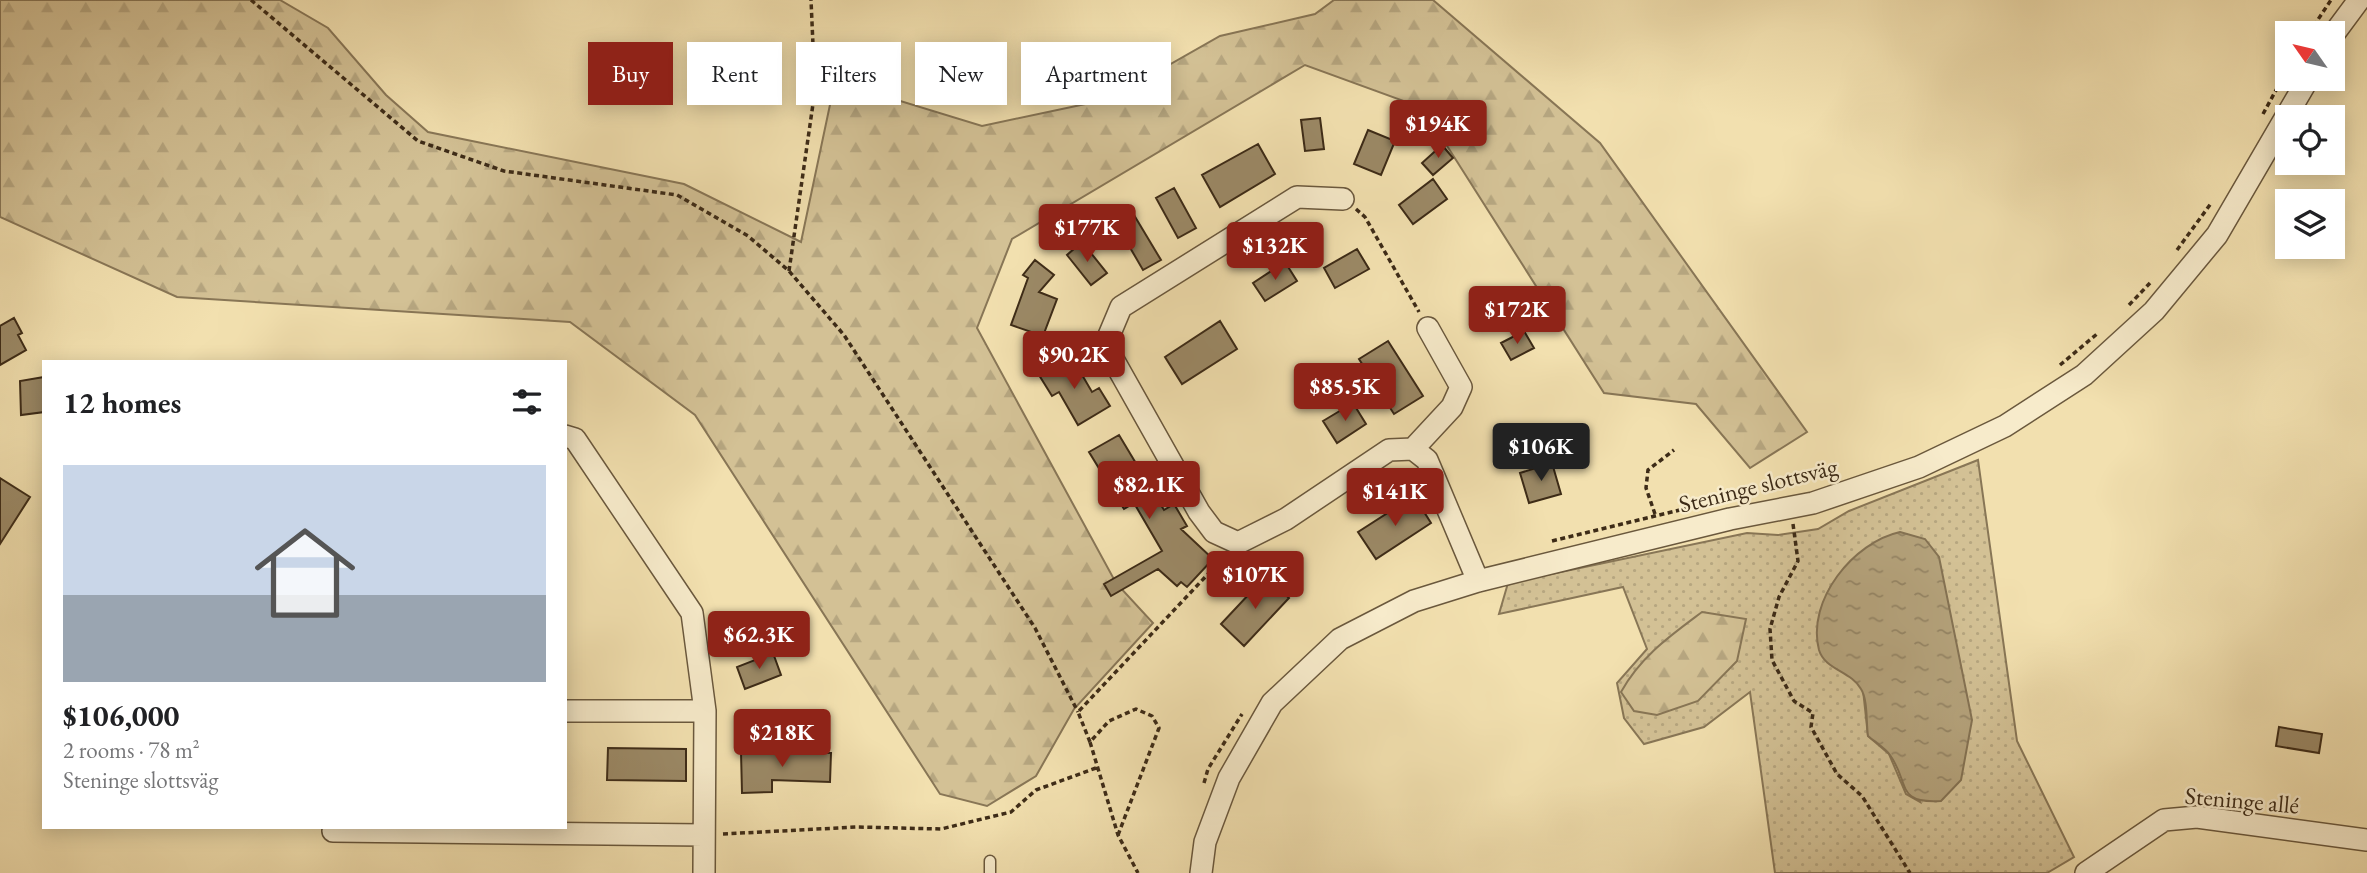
<!DOCTYPE html>
<meta charset="utf-8">
<style>
body{margin:0;font-family:"EB Garamond",serif;background:#f6f6f6;color:#202124;height:100vh;display:flex;flex-direction:column;font-size:26px;white-space:nowrap}
*{box-sizing:border-box;margin:0}
p{font-size:23px;color:#757577}
.icon{flex:none;width:38px;height:38px;fill:none;stroke:currentColor;stroke-width:2;stroke-linecap:round;stroke-linejoin:round}
.map{position:relative;flex:1;overflow:hidden}
.details{position:absolute;left:42px;top:360px;width:525px;height:469px;display:flex;flex-direction:column;background:#fff;border-radius:0px;box-shadow:0 4px 18px #0003}
.details>*{flex:none}
.hud{position:absolute;left:588px;top:42px;width:665px;height:63px;display:flex;gap:14px}
.needle{width:46px;rotate:304deg}
.buttons{position:absolute;left:2275px;top:21px;display:grid;gap:14px}
.buttons a{display:grid;place-items:center;width:70px;height:70px;border-radius:0px;background:#fff;box-shadow:0 4px 18px #0003;font-size:35px}
.price{position:absolute;translate:-50% -60px;padding:0 16px;border-radius:7px;background:#8f2418;color:#fff;font-size:23px;line-height:46px;filter:drop-shadow(0 2px 4px #0008)}
.price::after{content:'';position:absolute;left:50%;top:42px;width:21px;height:16px;margin-left:-10px;background:inherit;clip-path:polygon(0 0,100% 0,50% 100%)}
.price.current{background:#222;color:#fff}
ul{padding:0;list-style:none}
li{display:grid;align-content:center;gap:14px;height:371px;padding:0 21px}
li+li{border-top:2px solid #e0e0e0}
li span{display:grid;place-items:center;height:217px;border-radius:0px;color:#555}
li>.icon{margin-inline-start:auto}
span .icon{width:126px;height:126px;fill:#fffc;stroke-width:1}
li b{font-size:30px}
h2{display:flex;justify-content:space-between;align-items:center;height:84px;padding:0 21px;font-size:30px}
.pill{padding:0 24px;border-radius:0px;background:#fff;box-shadow:0 4px 18px #0003;font-size:24px;line-height:63px}
.pill.current{background:#8f2418;color:#fff}
.map>svg:first-child{display:block}
</style>
<div class="map">
<svg width="2367" height="873" viewBox="0 0 2367 873">
<defs>
<pattern id="green-dots" width="8" height="8" patternUnits="userSpaceOnUse" patternTransform="scale(1.75)"><rect width="8" height="8" fill="#d3c195"/><path d="M2 2h.1M6 6h.1" fill="none" stroke="#b6a680" stroke-width="1.8" stroke-linecap="round"/></pattern>
<pattern id="forest-firs" width="22" height="20" patternUnits="userSpaceOnUse" patternTransform="scale(1.75)"><rect width="22" height="20" fill="#d3c195"/><path d="M5 1l3.5 6h-7zM16 11l3.5 6h-7z" fill="#b6a680"/></pattern>
<pattern id="water-ripples" width="26" height="14" patternUnits="userSpaceOnUse" patternTransform="scale(1.75)"><rect width="26" height="14" fill="#b4a27b"/><path d="M2 4q2-2 4 0t4 0M15 11q2-2 4 0t4 0" fill="none" stroke="#948464"/></pattern>
</defs>
<rect width="100%" height="100%" fill="#f2e0af"/>
<filter id="stains"><feTurbulence type="fractalNoise" baseFrequency=".00286" numOctaves="4"/><feColorMatrix values="0 0 0 0 .2 0 0 0 0 .09 0 0 0 0 .02 0 0 0 .5 -.17"/></filter>
<radialGradient id="worn" r=".72"><stop offset=".6" stop-color="#630" stop-opacity="0"/><stop offset="1" stop-color="#630" stop-opacity=".3"/></radialGradient>
<!-- green -->
<path fill="url(#green-dots)" stroke="#887656" stroke-width="2" fill-rule="evenodd" d="M1978,460L2017,741L2074,857L2047,873H1775L1750,692L1704,727L1644,744L1624,718L1617,683L1647,649L1623,587L1499,614L1508,583L1747,533L1778,535L1818,529L1849,511ZM1830,588L1920,802L1906,794L1889,754L1868,736L1863,690L1818,630L1822,607Z"/>
<!-- forest -->
<path fill="url(#forest-firs)" stroke="#887656" stroke-width="2" d="M0,0H280L328,28L386,95L428,132L684,184L801,242L835,81L982,126L1109,99L1220,36L1315,14L1334,0H1433L1600,143L1807,432L1750,468L1696,404L1604,393L1423,108L1305,65L1012,239L977,328L1116,583L1153,623L1074,709L1036,776L987,806L940,794L695,415L570,322L177,297L0,217Z
M1702,612L1746,619L1737,661L1698,701L1657,715L1634,711L1621,692C1641,656 1670,636 1702,612Z"/>
<!-- water -->
<path fill="url(#water-ripples)" stroke="#847253" stroke-width="2" d="M1900,532L1925,539L1939,557L1972,720L1961,780L1941,801C1895,804 1910,783 1890,755C1885,748 1875,742 1868,736C1866,723 1868,700 1861,689C1851,671 1825,670 1819,650C1806,600 1854,542 1900,532Z"/>
<!-- building -->
<path fill="#9b8966" stroke="#3d2b17" stroke-width="2" d="M1320,118L1324,149L1305,151L1301,120Z
M1368,130L1395,141L1381,175L1354,164Z
M1258,144L1275,174L1220,207L1202,175Z
M1442,145L1453,158L1433,175L1422,163Z
M1433,179L1447,199L1413,224L1399,205Z
M1174,188L1196,228L1178,238L1156,198Z
M1131,210L1161,260L1143,270L1114,220Z
M1293,224L1313,258L1301,265L1281,231Z
M1082,242L1107,273L1091,285L1067,255Z
M1357,249L1369,269L1335,288L1324,268Z
M1035,260L1054,275L1039,292L1057,299L1043,336L1011,325L1028,278L1023,275Z
M1285,262L1297,281L1265,301L1253,283Z
M14,318L22,333L18,335L26,350L0,365V326Z
M1220,321L1237,349L1182,384L1165,357Z
M1524,331L1534,348L1511,360L1501,343Z
M1388,341L1423,396L1394,414L1359,359Z
M1071,356L1092,392L1099,388L1110,406L1078,425L1059,392L1052,396L1039,375Z
M44,377V412L21,415L20,381Z
M1353,403L1366,424L1337,443L1323,421Z
M1119,435L1164,510L1174,504L1187,526L1181,529L1213,559L1187,587L1181,582L1177,586L1158,569L1111,596L1104,584L1162,551L1134,503L1124,509L1089,452Z
M1552,463L1561,494L1529,503L1520,473Z
M0,478L30,497L0,544Z
M1414,496L1431,523L1376,559L1358,532Z
M1266,576L1289,598L1244,646L1221,624Z
M773,653L781,675L745,689L737,667Z
M2279,727L2322,734L2319,753L2276,746Z
M608,748L686,749V781L607,780Z
M741,752L831,753L830,782L772,780V792L742,793Z"/>
<g fill="none" stroke-linecap="round" stroke-linejoin="round">
<defs>
<path id="service" d="M990,873V861"/>
<path id="minor" d="M2333,35L2359,0
M1343,199L1297,197L1121,307L1105,345L1199,512L1214,532L1238,543L1286,519L1389,450L1413,449L1427,460L1478,581
M565,436L575,439L692,613L705,711L704,873
M1413,449L1452,407L1461,387L1428,328
M565,711H705
M333,831L704,835
M1201,873L1205,842L1229,778L1272,703L1340,639L1414,601L1478,581L1730,519L1813,503L1919,467L2005,426L2084,375L2154,311L2217,235L2308,79
M2086,873L2164,820L2197,817L2367,840"/>
</defs>
<!-- service casing -->
<use href="#service" stroke="#6a583d" stroke-width="13"/>
<!-- minor casing -->
<use href="#minor" stroke="#6a583d" stroke-width="24"/>
<!-- path -->
<path stroke="#3d2b17" stroke-width="3.5" stroke-dasharray="5 3.5" stroke-linecap="butt" d="M251,0L418,141L504,171L677,195L748,236L789,271L844,335L1035,628L1078,712
M2309,33L2331,0
M2263,114L2287,70
M1356,209L1365,217L1419,312
M2177,250L2212,202
M789,271L815,90L811,0
M2129,305L2150,283
M2060,365L2097,334
M1655,514L1646,488L1648,470L1674,450
M1793,524L1798,561L1779,597L1770,629L1772,660L1794,701L1813,713L1811,727L1837,774L1862,796L1910,873
M1552,541L1688,508
M1090,742L1078,712L1225,556
M1204,783L1208,769L1242,714
M723,834L857,827L941,829L1011,812L1036,790L1096,768
M1118,835L1159,728L1152,716L1136,709L1109,721L1090,742L1118,835L1138,873"/>
<!-- service -->
<use href="#service" stroke="#f7ebcb" stroke-width="10"/>
<!-- minor -->
<use href="#minor" stroke="#f7ebcb" stroke-width="21"/>
</g>
<g text-anchor="middle" dominant-baseline="central" stroke-width="5" stroke-linejoin="round" paint-order="stroke">
<!-- street labels -->
<g font-size="24" fill="#3d2b17" stroke="#f7ebcb">
<text transform="translate(1758 485) rotate(-14)">Steninge slottsväg</text>
<text transform="translate(2242 800) rotate(5)">Steninge allé</text>
</g>
</g>
<rect width="100%" height="100%" filter="url(#stains)"/>
<rect width="100%" height="100%" fill="url(#worn)"/>
</svg>
<div class="buttons">
<a><svg class="needle" viewBox="-14 -14 28 28"><path d="M0-13l5 13h-10z" fill="#e53935"/><path d="M0 13l5-13h-10z" fill="#757577"/></svg></a>
<a><svg class="icon" aria-label="locate" viewBox="0 0 24 24"><circle cx="12" cy="12" r="6"/><path d="M12 2v4M12 18v4M2 12h4M18 12h4"/></svg></a>
<a><svg class="icon" aria-label="layers" viewBox="0 0 24 24"><path d="M12 4l9 5-9 5-9-5zM3 14l9 5 9-5"/></svg></a>
</div>
<b class="price" style="left:1438px;top:160px">$194K</b>
<b class="price" style="left:1087px;top:264px">$177K</b>
<b class="price" style="left:1275px;top:282px">$132K</b>
<b class="price" style="left:1517px;top:346px">$172K</b>
<b class="price" style="left:1074px;top:391px">$90.2K</b>
<b class="price" style="left:1345px;top:423px">$85.5K</b>
<b class="price current" style="left:1541px;top:483px">$106K</b>
<b class="price" style="left:1149px;top:521px">$82.1K</b>
<b class="price" style="left:1395px;top:528px">$141K</b>
<b class="price" style="left:1255px;top:611px">$107K</b>
<b class="price" style="left:759px;top:671px">$62.3K</b>
<b class="price" style="left:782px;top:769px">$218K</b>
<div class="hud">
<a class="pill current">Buy</a>
<a class="pill">Rent</a>
<a class="pill">Filters</a>
<a class="pill">New</a>
<a class="pill">Apartment</a>
</div>
<section class="details">
<h2>12 homes<svg class="icon" aria-label="filters" viewBox="0 0 24 24"><path d="M4 7h16M4 17h16"/><circle cx="9" cy="7" r="2"/><circle cx="15" cy="17" r="2"/></svg></h2>
<ul>
<li><span style="background:linear-gradient(#c9d6e8 60%,#9aa5b1 0)"><svg class="icon" aria-label="home" viewBox="0 0 24 24"><path d="M3 11l9-7 9 7M6 9v11h12V9"/></svg></span><div><b>$106,000</b><p>2 rooms · 78 m²</p><p>Steninge slottsväg</p></div></li>
</ul>
</section>
</div>
